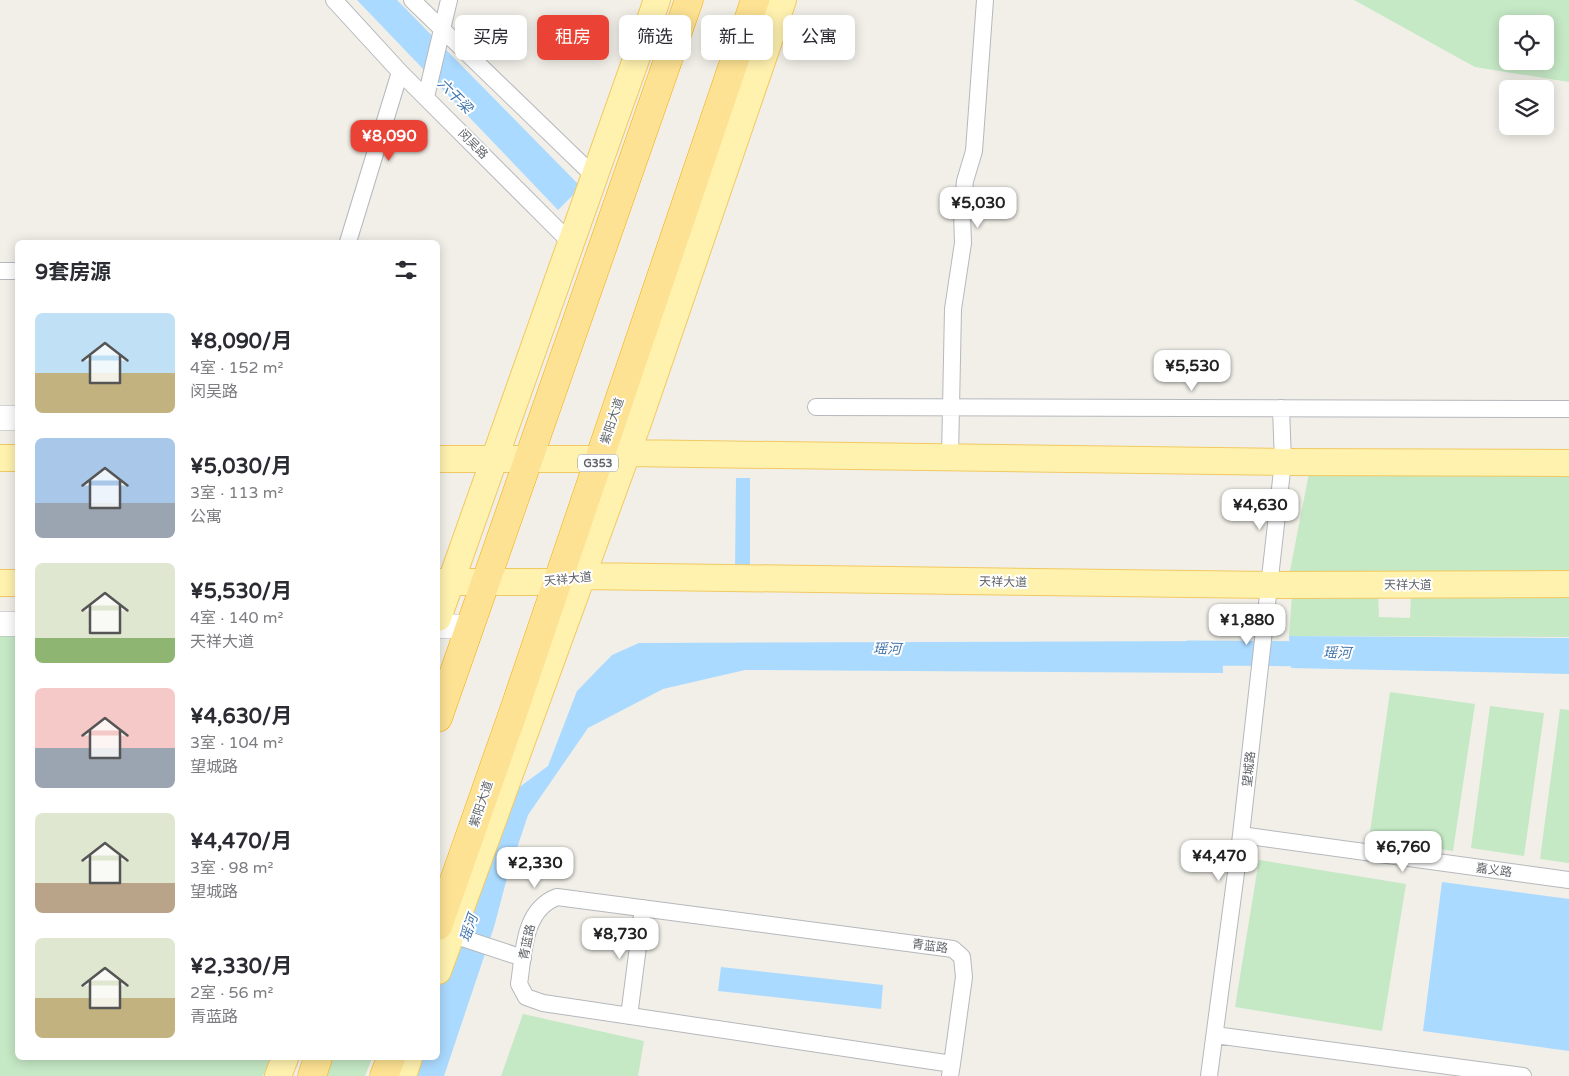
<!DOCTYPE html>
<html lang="zh">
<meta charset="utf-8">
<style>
body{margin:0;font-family:"Varela Round","Noto Sans SC",sans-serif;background:#f7f7f7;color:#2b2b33;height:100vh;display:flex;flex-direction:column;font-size:19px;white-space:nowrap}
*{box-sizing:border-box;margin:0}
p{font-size:16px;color:#7c7c81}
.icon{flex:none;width:28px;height:28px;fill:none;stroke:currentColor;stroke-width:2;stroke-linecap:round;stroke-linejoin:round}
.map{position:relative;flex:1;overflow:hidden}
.panel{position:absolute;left:15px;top:240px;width:425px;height:820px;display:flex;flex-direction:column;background:#fff;border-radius:8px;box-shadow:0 2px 12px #0003}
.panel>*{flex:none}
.guide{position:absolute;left:455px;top:15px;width:475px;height:45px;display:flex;gap:10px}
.fabs{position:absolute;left:1499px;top:15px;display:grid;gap:10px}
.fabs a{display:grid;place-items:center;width:55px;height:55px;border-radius:8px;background:#fff;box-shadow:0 2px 12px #0003;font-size:25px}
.price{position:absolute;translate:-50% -42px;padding:0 11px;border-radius:10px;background:#fff;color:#222;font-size:16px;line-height:32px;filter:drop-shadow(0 1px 2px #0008)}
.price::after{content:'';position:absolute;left:50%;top:30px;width:15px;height:11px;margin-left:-8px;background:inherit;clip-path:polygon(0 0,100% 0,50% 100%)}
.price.on{background:#ea4335;color:#fff}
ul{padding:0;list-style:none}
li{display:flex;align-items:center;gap:15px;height:125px;padding:0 20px}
li span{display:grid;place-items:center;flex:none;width:140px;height:100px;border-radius:8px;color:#555}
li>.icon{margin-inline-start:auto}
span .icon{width:60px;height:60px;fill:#fffc;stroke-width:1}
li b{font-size:21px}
h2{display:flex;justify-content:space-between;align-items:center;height:60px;padding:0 20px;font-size:21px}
.pill{padding:0 18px;border-radius:8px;background:#fff;box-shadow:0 2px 12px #0003;font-size:18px;line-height:45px}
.pill.on{background:#ea4335;color:#fff}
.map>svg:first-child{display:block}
</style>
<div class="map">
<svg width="1569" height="1076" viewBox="0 0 1569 1076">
<rect width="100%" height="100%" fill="#f1efe8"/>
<!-- green -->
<path fill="#c5e8c5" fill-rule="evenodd" d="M1354,0H1569V82L1475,67ZM1508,24H1545V61H1508Z
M1309,473H1569V577L1289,576Z
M1378,593L1379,617L1410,618L1411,594L1569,595V637L1289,636L1292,595Z
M0,630L17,631L18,1058H270L263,1076H0Z
M1390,692L1475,704L1453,851L1369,839Z
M1490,706L1544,713L1524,856L1471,848Z
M1560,709L1569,710V863L1540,859Z
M1259,860L1406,884L1382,1031L1235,1007Z
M523,1014L644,1041L638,1076H501Z
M327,1058H372L365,1076H320Z"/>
<!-- water -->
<path fill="#aadaff" d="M357,0H397L581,187L558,210Z
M736,478H750V573H735Z
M1289,636L1569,638V674L1291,668Z
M1222,641L1223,673L745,670L663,689L588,728L528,815L507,878L494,927L444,1076H408L414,1058H438V992L506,797L548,766L577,691L612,655L639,643Z
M1442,882L1569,899V1051L1423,1031Z
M721,967L883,985L881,1009L718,991Z"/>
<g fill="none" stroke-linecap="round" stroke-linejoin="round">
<!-- river -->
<path stroke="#aadaff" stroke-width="25" d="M1189,653L1324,654"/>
<defs>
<path id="street" d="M334,0L400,72L571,243
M412,0L595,177
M426,97L449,0
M348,242L400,72
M0,271H18
M816,407L1569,409
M950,457L953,309L963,243L962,213L965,181L974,151L985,0
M1241,835L1569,880
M444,932L523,958
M629,1016L643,908
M1215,1035L1523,1076
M950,1076L952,1064L964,977L962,957L953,949L557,897C523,910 524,952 519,984L526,997L543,1003L952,1064
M1209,1076L1241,835L1283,462L1281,408"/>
<path id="secondary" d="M0,418H18
M0,624H18
M438,626L468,627"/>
<path id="primary" d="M0,458H18
M438,459H599L627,453L1283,462L1569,463
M438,582H557L582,576L1270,585L1569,584
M0,583H18
M438,618L657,0
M438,971L638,423L783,0
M278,1076L285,1058
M403,1076L409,1058"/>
<path id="highway" d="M438,718L689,0
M438,926L515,707L755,0
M312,1076L318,1058
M384,1076L391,1058"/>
</defs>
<!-- street casing -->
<use href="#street" stroke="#b5b8bc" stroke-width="18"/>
<!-- secondary casing -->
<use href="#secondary" stroke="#b6babf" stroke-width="25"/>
<!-- primary casing -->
<use href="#primary" stroke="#f2c960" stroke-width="28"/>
<!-- highway casing -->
<use href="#highway" stroke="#f9ab00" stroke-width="29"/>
<!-- street -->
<use href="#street" stroke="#fff" stroke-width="16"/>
<!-- secondary -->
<use href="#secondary" stroke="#fff" stroke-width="24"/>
<!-- primary -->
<use href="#primary" stroke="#fff2af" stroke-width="26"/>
<!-- highway -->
<use href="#highway" stroke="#fde293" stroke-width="28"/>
</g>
<g text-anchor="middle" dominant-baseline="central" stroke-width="4" stroke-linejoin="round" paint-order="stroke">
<!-- shield labels -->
<rect fill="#fff" stroke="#8f9295" stroke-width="1" x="578" y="454.5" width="40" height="17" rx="4"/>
<g font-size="11" font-weight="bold" fill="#5f6368">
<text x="598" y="463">G353</text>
</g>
<!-- street labels -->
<g font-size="12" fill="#5f6368" stroke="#fff">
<text transform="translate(473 144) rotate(45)">闵吴路</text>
<text transform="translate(612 421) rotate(-71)">紫阳大道</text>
<text transform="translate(568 579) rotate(-6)">天祥大道</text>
<text transform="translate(1003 582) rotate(1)">天祥大道</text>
<text x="1408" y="585">天祥大道</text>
<text transform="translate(1249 769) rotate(-84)">望城路</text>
<text transform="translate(481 804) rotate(-71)">紫阳大道</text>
<text transform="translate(1494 870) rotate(8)">嘉义路</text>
<text transform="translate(527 942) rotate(-78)">青蓝路</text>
<text transform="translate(930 946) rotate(8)">青蓝路</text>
</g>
<!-- water labels -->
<g font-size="14" font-style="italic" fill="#4174aa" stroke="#fff">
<text transform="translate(455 96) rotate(45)">六干梁</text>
<text transform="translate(887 649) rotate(1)">瑶河</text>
<text transform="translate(1337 653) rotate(1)">瑶河</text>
<text transform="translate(469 928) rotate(-71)">瑶河</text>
</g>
</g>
</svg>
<div class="fabs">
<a><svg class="icon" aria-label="locate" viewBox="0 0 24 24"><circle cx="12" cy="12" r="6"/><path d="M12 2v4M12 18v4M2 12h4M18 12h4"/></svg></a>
<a><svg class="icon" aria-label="layers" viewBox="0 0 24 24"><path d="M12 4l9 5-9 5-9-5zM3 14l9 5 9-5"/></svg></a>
</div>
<b class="price on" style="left:389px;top:162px">¥8,090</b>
<b class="price" style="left:978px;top:229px">¥5,030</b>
<b class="price" style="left:1192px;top:392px">¥5,530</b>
<b class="price" style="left:1260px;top:531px">¥4,630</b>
<b class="price" style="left:1247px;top:646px">¥1,880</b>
<b class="price" style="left:1403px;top:873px">¥6,760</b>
<b class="price" style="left:1219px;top:882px">¥4,470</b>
<b class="price" style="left:535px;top:889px">¥2,330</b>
<b class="price" style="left:620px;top:960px">¥8,730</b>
<div class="guide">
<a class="pill">买房</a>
<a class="pill on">租房</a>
<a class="pill">筛选</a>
<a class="pill">新上</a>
<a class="pill">公寓</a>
</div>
<section class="panel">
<h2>9套房源<svg class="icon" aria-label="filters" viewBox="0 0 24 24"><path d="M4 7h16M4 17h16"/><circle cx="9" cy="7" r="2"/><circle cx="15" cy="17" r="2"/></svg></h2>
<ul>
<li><span style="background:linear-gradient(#bfe0f5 60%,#c2b280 0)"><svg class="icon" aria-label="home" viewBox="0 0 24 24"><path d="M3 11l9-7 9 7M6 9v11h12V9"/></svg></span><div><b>¥8,090/月</b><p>4室 · 152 m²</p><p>闵吴路</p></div></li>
<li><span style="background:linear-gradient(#a9c7e8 65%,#9aa5b1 0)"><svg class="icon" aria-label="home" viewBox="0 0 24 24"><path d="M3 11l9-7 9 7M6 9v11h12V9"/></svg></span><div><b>¥5,030/月</b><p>3室 · 113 m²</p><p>公寓</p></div></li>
<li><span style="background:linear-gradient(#dfe7d0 75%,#8fb573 0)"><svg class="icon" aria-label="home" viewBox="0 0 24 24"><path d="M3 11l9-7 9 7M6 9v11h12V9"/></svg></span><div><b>¥5,530/月</b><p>4室 · 140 m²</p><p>天祥大道</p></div></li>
<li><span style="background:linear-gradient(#f6c9c9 60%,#9aa5b1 0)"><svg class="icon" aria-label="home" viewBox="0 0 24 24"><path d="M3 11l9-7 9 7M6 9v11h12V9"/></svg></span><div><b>¥4,630/月</b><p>3室 · 104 m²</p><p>望城路</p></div></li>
<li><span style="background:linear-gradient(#dfe7d0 70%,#b9a48a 0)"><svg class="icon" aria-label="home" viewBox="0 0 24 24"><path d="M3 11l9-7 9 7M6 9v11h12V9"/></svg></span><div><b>¥4,470/月</b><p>3室 · 98 m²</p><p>望城路</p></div></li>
<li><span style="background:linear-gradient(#dfe7d0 60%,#c2b280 0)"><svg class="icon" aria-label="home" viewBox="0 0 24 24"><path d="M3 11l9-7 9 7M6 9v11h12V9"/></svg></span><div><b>¥2,330/月</b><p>2室 · 56 m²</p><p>青蓝路</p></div></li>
</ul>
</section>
</div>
